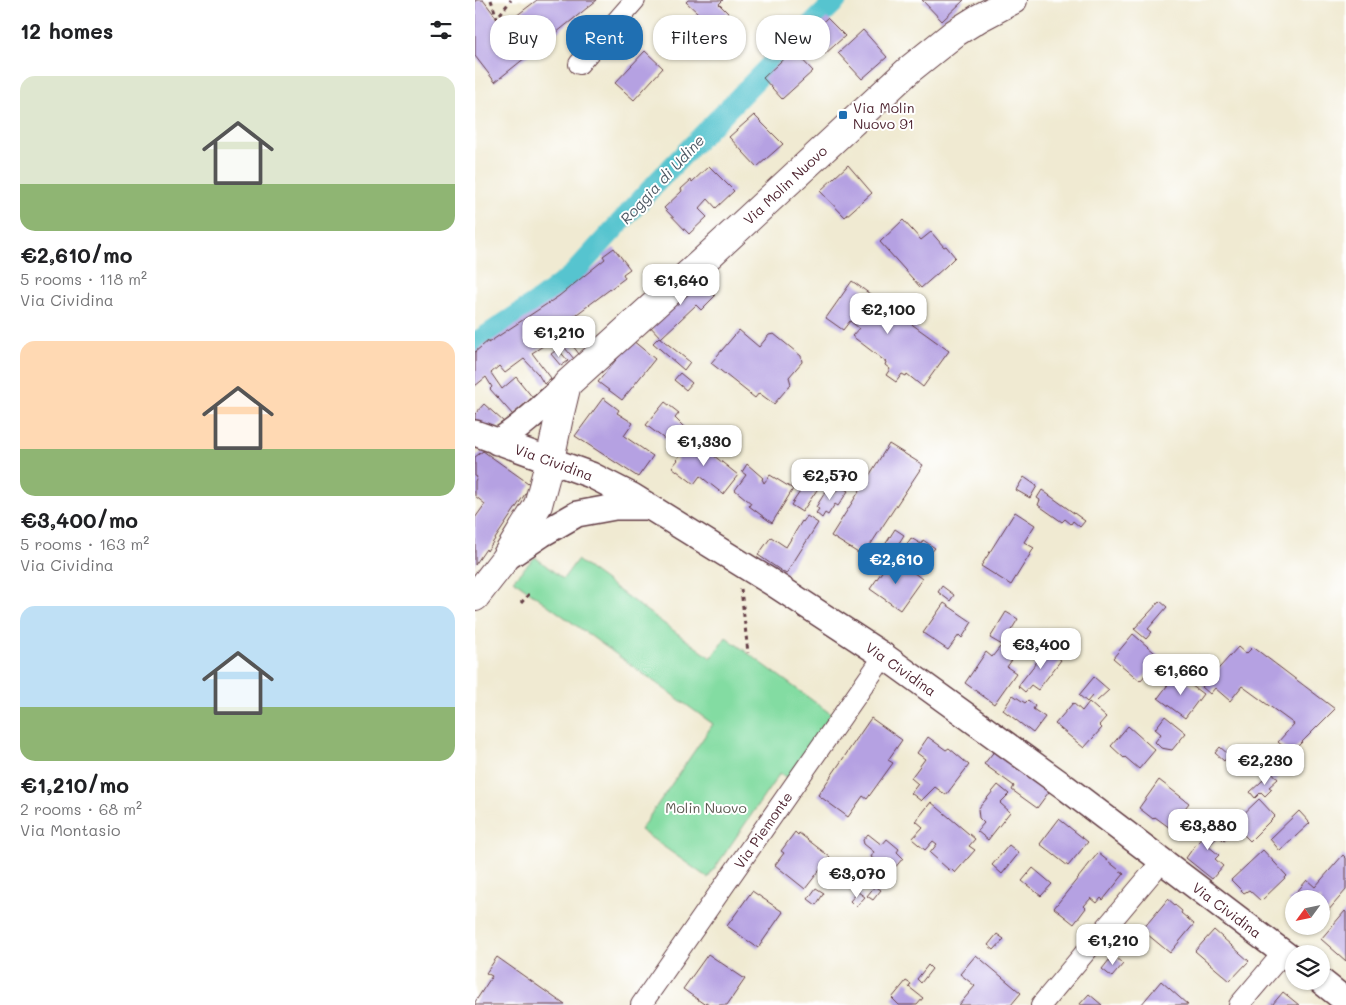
<!DOCTYPE html>
<meta charset="utf-8">
<style>
body{margin:0;font-family:Mali,sans-serif;background:#f6f6f6;color:#202124;height:100vh;display:flex;flex-direction:column;font-size:19px;white-space:nowrap}
*{box-sizing:border-box;margin:0}
p{font-size:16px;color:#757577}
.icon{flex:none;width:28px;height:28px;fill:none;stroke:currentColor;stroke-width:2;stroke-linecap:round;stroke-linejoin:round}
.map{position:relative;flex:1;overflow:hidden}
.panel{display:flex;flex-direction:column;background:#fff;width:475px}
.panel>*{flex:none}
.hud{position:absolute;left:15px;top:15px;width:475px;height:45px;display:flex;gap:10px}
.needle{width:32px;rotate:237deg}
.buttons{position:absolute;left:810px;top:890px;display:grid;gap:10px}
.buttons a{display:grid;place-items:center;width:45px;height:45px;border-radius:50%;background:#fff;box-shadow:0 1px 4px #0004;font-size:25px}
.price{position:absolute;translate:-50% -42px;padding:0 11px;border-radius:10px;background:#fff;color:#222;font-size:16px;line-height:32px;filter:drop-shadow(0 1px 2px #0008)}
.price::after{content:'';position:absolute;left:50%;top:30px;width:15px;height:11px;margin-left:-8px;background:inherit;clip-path:polygon(0 0,100% 0,50% 100%)}
.price.current{background:#1f6fb2;color:#fff}
ul{padding:0;list-style:none}
li{display:grid;align-content:center;gap:10px;height:265px;padding:0 20px}
li span{display:grid;place-items:center;height:155px;border-radius:15px;color:#555}
li>.icon{margin-inline-start:auto}
span .icon{width:90px;height:90px;fill:#fffc;stroke-width:1}
li b{font-size:21px}
h2{display:flex;justify-content:space-between;align-items:center;height:60px;padding:0 20px;font-size:21px}
.chip{padding:0 18px;border-radius:20px;background:#fff;box-shadow:0 1px 4px #0004;font-size:18px;line-height:45px}
.chip.current{background:#1f6fb2;color:#fff}
main{display:flex;flex:1;min-height:0}
.map>svg:first-child{display:block}
</style>
<main>
<section class="panel">
<h2>12 homes<svg class="icon" aria-label="filters" viewBox="0 0 24 24"><path d="M4 7h16M4 17h16"/><circle cx="9" cy="7" r="2"/><circle cx="15" cy="17" r="2"/></svg></h2>
<ul>
<li><span style="background:linear-gradient(#dfe7d0 70%,#8fb573 0)"><svg class="icon" aria-label="home" viewBox="0 0 24 24"><path d="M3 11l9-7 9 7M6 9v11h12V9"/></svg></span><div><b>€2,610/mo</b><p>5 rooms · 118 m²</p><p>Via Cividina</p></div></li>
<li><span style="background:linear-gradient(#ffd9b3 70%,#8fb573 0)"><svg class="icon" aria-label="home" viewBox="0 0 24 24"><path d="M3 11l9-7 9 7M6 9v11h12V9"/></svg></span><div><b>€3,400/mo</b><p>5 rooms · 163 m²</p><p>Via Cividina</p></div></li>
<li><span style="background:linear-gradient(#bfe0f5 65%,#8fb573 0)"><svg class="icon" aria-label="home" viewBox="0 0 24 24"><path d="M3 11l9-7 9 7M6 9v11h12V9"/></svg></span><div><b>€1,210/mo</b><p>2 rooms · 68 m²</p><p>Via Montasio</p></div></li>
</ul>
</section>
<div class="map">
<svg width="871" height="1005" viewBox="0 0 871 1005">
<rect width="100%" height="100%" fill="#fff"/>
<filter id="ink" filterUnits="userSpaceOnUse"><feTurbulence type="fractalNoise" baseFrequency=".02" numOctaves="2"/><feDisplacementMap in="SourceGraphic" scale="10" xChannelSelector="R" yChannelSelector="G"/><feConvolveMatrix kernelMatrix="1 2 1 2 8 2 1 2 1" color-interpolation-filters="sRGB"/></filter>
<filter id="wash" filterUnits="userSpaceOnUse"><feTurbulence type="fractalNoise" baseFrequency=".0096" numOctaves="4" result="noise"/><feDisplacementMap in="SourceGraphic" scale="20" xChannelSelector="R" yChannelSelector="G"/><feGaussianBlur stdDeviation="1.12" result="paint"/><feColorMatrix in="noise" values="0 0 0 0 0 0 0 0 0 0 0 0 0 0 0 0 0 1.4 0 .05"/><feComposite in="paint" operator="in"/></filter>
<g filter="url(#wash)">
<rect width="100%" height="100%" fill="#f0ead2"/>
<!-- green -->
<path fill="#83dca2" stroke="#667e66" d="M60,557L88,579L102,560L236,658L251,637L356,714L312,778L305,773L233,878L165,830L238,724L38,580Z"/>
<g fill="none" stroke-linecap="round" stroke-linejoin="round">
<!-- canal -->
<path stroke="#57c4cf" stroke-width="21" d="M0,343L66,299L98,274L183,181L299,61L362,0"/>
</g>
<g id="blocks">
<!-- building -->
<path fill="#b5a1e2" d="M0,0H8L28,26L62,0H122L20,82L0,56Z
M213,0H248L244,4L253,13L240,28L235,24L216,44L204,33L223,13L211,2Z
M447,0H489L467,21Z
M352,18L370,36L350,54L333,36Z
M388,30L412,57L387,79L363,53Z
M318,50L338,71L307,99L288,78Z
M170,51L188,68L159,100L140,83Z
M279,115L308,144L282,167L254,137Z
M373,165L397,193L370,217L345,191Z
M234,166L259,191L241,208L233,199L224,209L232,217L214,234L189,208L207,191L206,189L216,180L217,182Z
M428,220L446,240L456,232L469,247L471,246L480,257L470,267L446,288L405,242Z
M139,248L155,269L148,274L150,278L66,341L68,346L57,353L76,378L69,384L63,374L49,359L30,373L24,366L16,373L27,389L41,377L58,398L38,415L15,389L17,387L11,377L0,386V352L13,341V343L84,296L130,259L128,256Z
M220,275L240,296L226,310L221,305L186,338L172,323Z
M377,281L474,351L448,387L432,374L431,376L427,374L421,382L411,375L415,369L410,365L411,362L377,336L384,328L375,321L368,330L351,318Z
M264,330L284,347L294,335L299,334L326,356L327,362L314,377L316,384L299,404L284,393L280,398L236,363Z
M88,333L104,354L99,359L82,338Z
M184,337L215,362L209,370L178,343Z
M157,340L180,359L147,400L123,382Z
M83,349L93,361L86,366L76,354Z
M205,373L217,383L211,390L199,380Z
M128,398L144,410L142,413L158,423L149,436L178,456L163,477L100,436Z
M190,402L204,413L200,418L215,433L207,444L201,439L196,444L171,425Z
M9,404L29,422L18,431L0,420V414Z
M218,439L263,475L248,494L225,476L219,484L197,467L203,460L202,459Z
M414,444L448,465L388,556L356,536Z
M8,451L56,485L12,551L11,549L0,565V518L10,504L0,496V481L2,477L0,476V457Z
M272,464L288,478L287,479L289,483L295,475L318,489L297,523L274,506L276,503L260,490L271,475L267,472Z
M549,477L562,486L555,498L541,490Z
M333,480L344,487L327,512L316,505Z
M365,486L373,491L363,506L360,504L353,515L350,513L347,518L341,513L344,509L341,507L351,491L358,495Z
M567,490L610,521L605,527L598,521L596,524L590,519L587,522L563,505L565,500L562,498Z
M540,512L560,525L549,542L559,548L536,585L506,566Z
M332,516L343,523L311,574L283,555L296,537L311,547L327,521L328,522Z
M420,529L429,535L424,543L427,546L420,555L408,548Z
M436,538L446,544L448,540L460,548L449,561L430,547Z
M415,560L432,572L434,569L447,579L425,610L395,589Z
M467,586L479,595L475,601L463,592Z
M685,601L692,607L673,629L677,632L671,639L659,629Z
M469,603L497,622L487,638L484,635L473,650L448,633Z
M531,612L543,619L527,645L515,638Z
M658,634L686,658L665,681L638,658Z
M575,645L585,652L581,656L586,660L563,690L556,685L550,692L543,686Z
M525,647L539,657L532,667L541,673L519,704L490,683L511,652L517,657Z
M763,647L771,654L778,647L860,709L816,753L803,742L819,724L767,686L755,701L740,688L735,694L727,687Z
M701,674L728,694L710,718L683,698Z
M619,677L634,690L622,701L617,696L612,702L604,695Z
M538,695L550,703L553,700L560,706L558,709L570,717L558,733L528,710Z
M614,702L631,717L624,725L627,728L609,748L580,724L598,703L607,711Z
M690,716L711,733L697,750L686,748L680,742L686,734L680,729Z
M396,718L427,740L413,760L418,763L392,799L388,796L373,817L343,795Z
M653,726L680,750L664,769L650,757L649,758L636,746Z
M453,737L471,750L474,748L494,765L471,795L460,787L446,801L436,793L443,784L436,778L450,759L442,753Z
M745,747L754,755L749,761L740,753Z
M521,749L576,789L562,808L537,790L539,786L509,764Z
M797,772L803,779L794,787L797,789L790,796L786,792L780,798L775,792Z
M684,780L714,803L695,828L680,817L678,819L664,808Z
M523,785L534,794L525,803L535,812L513,840L502,831L509,823L504,818L503,809Z
M784,799L800,816L775,841L758,824Z
M456,802L500,839L494,846L500,850L480,873L476,869L474,870L455,853L462,844L458,841L450,850L437,839L448,827L441,821Z
M824,811L835,823L805,851L795,839Z
M584,819L613,842L593,866L565,844Z
M745,821L752,828L750,829L756,835L749,841L744,836L733,846L744,855L740,859L748,866L737,879L711,858L721,844Z
M320,832L323,835L324,833L355,857L330,889L300,865L309,853L306,851Z
M393,834L407,845L412,839L424,849L422,852L428,858L414,875L405,868L407,866L396,857L399,852L389,844L388,840Z
M534,845L544,853L527,874L517,865Z
M788,850L812,876L786,901L774,890L769,893L756,880Z
M623,853L649,874L628,900L626,898L622,903L616,898L609,906L611,908L599,924L579,908Z
M868,855L871,858V890L846,919V899H819V906L814,901L832,880L840,887Z
M558,868L577,884L566,896L547,881Z
M400,886L406,890L398,900L392,896Z
M341,888L349,893L341,905L333,899Z
M277,891L308,912L283,948L252,926Z
M383,892L390,897L381,907L375,901Z
M693,899L707,911L706,913L719,924L695,953L667,930Z
M870,911L871,912V961L846,939Z
M739,930L774,961L755,981L720,951Z
M522,934L529,939L519,950L513,945Z
M233,954L270,979L252,1005H235L231,1002L229,1004L208,989Z
M501,955L546,993L536,1005H484L500,986L485,974Z
M638,955L648,964L637,977L627,969Z
M22,957L90,1005H0V1002L17,976L11,973Z
M453,965L457,969L446,983L442,979Z
M431,981L436,984L434,987L448,998L442,1005H424L417,998Z
M686,981L713,1005H666Z
M808,992L824,1005H797Z
M614,994L627,1005H604Z"/>
</g>
</g>
<g filter="url(#ink)">
<use href="#blocks" fill-opacity="0" stroke="#633d44" stroke-width="1"/>
<g fill="none" stroke-linecap="round" stroke-linejoin="round">
<defs>
<path id="minor" d="M104,64L160,0
M166,1005L409,656
M566,1005L687,861
M764,1005L808,953"/>
<path id="tertiary" d="M0,433L116,475L157,496L296,582L409,656L590,787L819,961
M22,442C48,426 70,404 92,384
M31,558L67,534L102,514L140,507H175
M846,981L871,1001"/>
<path id="secondary" d="M0,597L29,560L63,505L75,460L84,417L92,384L227,262L435,69L480,33L504,18L538,0"/>
</defs>
<!-- minor casing -->
<use href="#minor" stroke="#633d44" stroke-width="22"/>
<!-- tertiary casing -->
<use href="#tertiary" stroke="#633d44" stroke-width="28"/>
<!-- secondary casing -->
<use href="#secondary" stroke="#633d44" stroke-width="30"/>
<!-- path -->
<path stroke="#633d44" stroke-width="3" stroke-dasharray="4 4" stroke-linecap="butt" d="M16,0L22,18L36,0
M266,589L273,653
M46,603L56,592"/>
<!-- minor -->
<use href="#minor" stroke="#fff" stroke-width="20"/>
<!-- tertiary -->
<use href="#tertiary" stroke="#fff" stroke-width="25"/>
<!-- secondary -->
<use href="#secondary" stroke="#fff" stroke-width="28"/>
</g>
</g>
<!-- markers -->
<rect fill="#1f6fb2" stroke="#fff" stroke-width="2" x="363" y="110" width="10" height="10" rx="2.5"/>
<g text-anchor="middle" dominant-baseline="central" stroke-width="4" stroke-linejoin="round" paint-order="stroke">
<!-- poi labels -->
<g font-size="14" fill="#4a1f2b" stroke="#fff" text-anchor="start">
<text x="378" y="107">Via Molin<tspan x="378" dy="16">Nuovo 91</tspan></text>
</g>
<!-- street labels -->
<g font-size="14" fill="#4a1f2b" stroke="#fff">
<text transform="translate(310 185) rotate(-43)">Via Molin Nuovo</text>
<text transform="translate(79 462) rotate(20)">Via Cividina</text>
<text transform="translate(426 669) rotate(35)">Via Cividina</text>
<text transform="translate(288 830) rotate(-55)">Via Piemonte</text>
<text transform="translate(752 910) rotate(37)">Via Cividina</text>
</g>
<!-- park labels -->
<g font-size="14" fill="#5b584f" stroke="#fff">
<text x="231" y="807">Molin Nuovo</text>
</g>
<!-- water labels -->
<g font-size="15" font-style="italic" fill="#4f5964" stroke="#fff">
<text transform="translate(187 179) rotate(-47)">Roggia di Udine</text>
</g>
</g>
</svg>
<div class="buttons">
<a><svg class="needle" viewBox="-14 -14 28 28"><path d="M0-13l5 13h-10z" fill="#e53935"/><path d="M0 13l5-13h-10z" fill="#757577"/></svg></a>
<a><svg class="icon" aria-label="layers" viewBox="0 0 24 24"><path d="M12 4l9 5-9 5-9-5zM3 14l9 5 9-5"/></svg></a>
</div>
<b class="price" style="left:206px;top:306px">€1,640</b>
<b class="price" style="left:413px;top:335px">€2,100</b>
<b class="price" style="left:84px;top:358px">€1,210</b>
<b class="price" style="left:229px;top:467px">€1,330</b>
<b class="price" style="left:355px;top:501px">€2,570</b>
<b class="price current" style="left:421px;top:585px">€2,610</b>
<b class="price" style="left:566px;top:670px">€3,400</b>
<b class="price" style="left:706px;top:696px">€1,660</b>
<b class="price" style="left:790px;top:786px">€2,230</b>
<b class="price" style="left:733px;top:851px">€3,880</b>
<b class="price" style="left:382px;top:899px">€3,070</b>
<b class="price" style="left:638px;top:966px">€1,210</b>
<div class="hud">
<a class="chip">Buy</a>
<a class="chip current">Rent</a>
<a class="chip">Filters</a>
<a class="chip">New</a>
</div>
</div>
</main>
